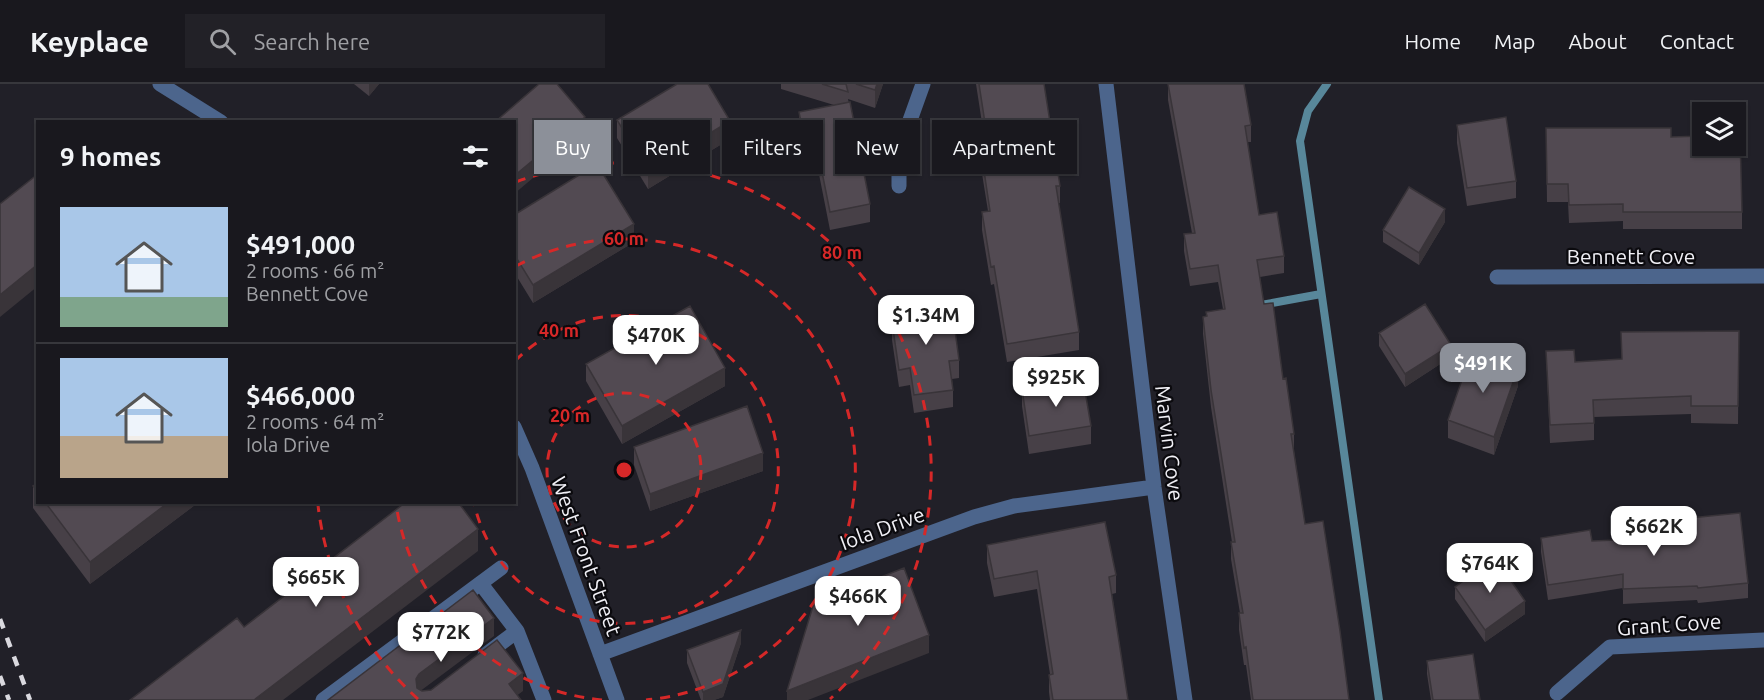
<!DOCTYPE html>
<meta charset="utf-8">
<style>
body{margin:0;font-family:Ubuntu,sans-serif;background:#222127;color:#f1f3f6;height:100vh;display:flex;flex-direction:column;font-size:22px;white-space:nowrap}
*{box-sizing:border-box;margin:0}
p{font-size:20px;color:#9fa0a4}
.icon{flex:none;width:33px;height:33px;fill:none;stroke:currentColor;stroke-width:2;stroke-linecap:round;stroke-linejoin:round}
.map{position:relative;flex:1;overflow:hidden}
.drawer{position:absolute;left:36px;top:36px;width:480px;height:384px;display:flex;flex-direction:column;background:#19181e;border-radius:0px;box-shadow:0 2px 4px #0004,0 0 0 2px #37373c}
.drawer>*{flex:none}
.guide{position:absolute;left:534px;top:36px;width:570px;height:54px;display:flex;gap:12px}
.fabs{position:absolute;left:1692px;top:18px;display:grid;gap:12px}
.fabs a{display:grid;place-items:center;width:54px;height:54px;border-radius:0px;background:#19181e;box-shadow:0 2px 4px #0004,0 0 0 2px #37373c;font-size:30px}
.price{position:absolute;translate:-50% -51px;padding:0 14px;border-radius:12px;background:#fff;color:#222;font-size:20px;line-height:39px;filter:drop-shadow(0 2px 3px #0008)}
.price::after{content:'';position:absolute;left:50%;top:36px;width:18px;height:14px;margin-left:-9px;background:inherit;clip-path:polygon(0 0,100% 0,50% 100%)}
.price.active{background:#8c9099;color:#fff}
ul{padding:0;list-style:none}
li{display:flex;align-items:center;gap:18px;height:150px;padding:0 24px}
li+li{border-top:2px solid #37373c}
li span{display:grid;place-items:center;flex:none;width:168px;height:120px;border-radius:0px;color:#555}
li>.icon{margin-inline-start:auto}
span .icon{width:72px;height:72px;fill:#fffc;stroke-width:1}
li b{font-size:26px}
h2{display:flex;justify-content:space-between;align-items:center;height:72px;padding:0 24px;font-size:26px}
.pill{padding:0 21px;border-radius:0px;background:#19181e;box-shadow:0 2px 4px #0004,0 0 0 2px #37373c;font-size:21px;line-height:54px}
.pill.active{background:#8c9099;color:#fff}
header{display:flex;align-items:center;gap:36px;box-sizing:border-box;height:84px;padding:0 30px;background:#19181e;border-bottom:2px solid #37373c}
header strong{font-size:28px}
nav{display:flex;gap:33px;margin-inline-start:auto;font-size:21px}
.search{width:420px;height:54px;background:#222127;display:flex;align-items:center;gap:15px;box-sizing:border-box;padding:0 21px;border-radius:0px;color:#9fa0a4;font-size:22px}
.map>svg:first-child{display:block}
</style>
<header>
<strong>Keyplace</strong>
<div class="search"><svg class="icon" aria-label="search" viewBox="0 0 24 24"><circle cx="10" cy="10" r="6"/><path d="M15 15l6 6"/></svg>Search here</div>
<nav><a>Home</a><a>Map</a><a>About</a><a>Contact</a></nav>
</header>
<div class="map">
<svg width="1764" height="616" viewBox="0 0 1764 616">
<rect width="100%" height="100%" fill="#212028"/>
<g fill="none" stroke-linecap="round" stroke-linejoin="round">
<!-- stream -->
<path stroke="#58879a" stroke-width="8" d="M1327,0L1308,27L1300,57L1379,616
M1261,221L1321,210"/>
<!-- service -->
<path stroke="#4c658c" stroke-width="15" d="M899,102V67L923,0
M481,500L517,547L544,616
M485,571L517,547
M323,616L501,484"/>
<!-- minor -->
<path stroke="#4c658c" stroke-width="15" d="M160,0L221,38
M1106,0L1154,403L1185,616
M1497,193L1764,192
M514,343L532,384L617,616
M600,570L974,433L1014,422L1154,403
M1557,609L1610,563L1764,556"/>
<!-- rail -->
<path stroke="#dad9df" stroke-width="4.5" stroke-dasharray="10 10" stroke-linecap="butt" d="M0,535L30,616
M0,592L9,616"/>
</g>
<!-- wall -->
<path fill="#474047" d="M354,0H379L369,12Z
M781,0H883L875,24L848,15L870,120V138L830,146L817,80L806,82L799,46V28L834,21L781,5Z
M976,0H1044L1060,102V119H1058L1079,248V266L1007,278L994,200L991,201L982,146V128L988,127L979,71V53L984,52Z
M1168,0L1251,41V58H1247L1259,131L1284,172V189L1260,193L1264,220L1283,295L1294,350V367L1305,440L1349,616H1251L1246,581H1244L1239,546V529H1240L1231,475V458H1232L1211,323L1203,250V233L1223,225L1218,198L1190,202L1184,167V150L1192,149L1168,16Z
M617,36L730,55L648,105L617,54Z
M1457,41L1516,97V114L1467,122L1457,59Z
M1546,44L1671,53L1742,128V145H1623V137L1569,139L1568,118H1547Z
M514,131L634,158L533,219L514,188Z
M1445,138L1419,181L1383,158V146Z
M901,219L942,240L959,276V294L952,295L953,306V323L914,329L910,301L899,303L892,256V238L901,237Z
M1739,247L1738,340L1691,339V330L1594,333V356L1550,359L1546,267L1575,278L1622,275L1621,248Z
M1379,249L1451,273L1405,303L1379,262Z
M586,280L725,302L622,360L586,297Z
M1518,302L1494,371L1448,354V336Z
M1022,305L1091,342V360L1029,370L1022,322Z
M634,363L763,387L650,427L634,381Z
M38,399V418H199L90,500L33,424V402Z
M1690,434L1748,499V514L1698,519L1697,516L1623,520V504L1548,516L1541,468V454L1592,457L1691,453Z
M987,461L1116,491V509L1112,510L1128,616H1050L1049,608V591L1050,590L1037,505L994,513L987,479Z
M1455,503L1525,530L1485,558L1455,515Z
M741,559L723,613L714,616H701L687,579V566Z
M1427,577L1480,616H1431L1427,590Z"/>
<!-- shaded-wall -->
<path fill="#393439" d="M369,0H379L369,12Z
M877,0H883L875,24V6Z
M585,33V50L514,110V92Z
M730,37V55L648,105V87Z
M1445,125V138L1419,181V169Z
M634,140V158L533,219V201Z
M38,180V202L0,233V211Z
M1451,261V273L1405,303V290Z
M725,284V302L622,360V342Z
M1518,284V302L1494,371V353Z
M763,369V387L650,427V410Z
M169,418H199L90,500V478Z
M478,445V467L283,616H254Z
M1525,517V530L1485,558V546Z
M494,534V552L419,608L416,613V595L419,590Z
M741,546V559L723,613L714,616H703V608Z
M929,551V569L808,616H787V607Z
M523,589V607L511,616L509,600Z"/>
<!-- building -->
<path fill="#524a52" stroke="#393439" stroke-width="1.5" d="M539,0H557L585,33L514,92V38H495Z
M677,0H708L730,37L648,87L617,36Z
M822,0H846L848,8Z
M856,0H877L875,6Z
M979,0H1044L1060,102H1056L1079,248L1007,260L994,182L991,183L982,128L990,127L979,53L987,52Z
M1168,0H1244L1251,41L1245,42L1259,131L1277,128L1284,172L1257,176L1264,220L1273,219L1283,295L1286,294L1294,350H1291L1305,440L1323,437L1340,547L1349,616H1253L1246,563L1244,564L1239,529H1243L1231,458H1235L1211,306L1203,233L1207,232L1206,228L1225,225L1218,181L1190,185L1184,150L1195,149Z
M850,18L870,120L830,128L817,63L806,65L799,28Z
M1506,33L1516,97L1467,104L1457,41Z
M1546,44H1671V53L1702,52V62H1736V51H1740L1742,128H1623V120L1569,121L1568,100H1547Z
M597,80L634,140L533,201L514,170V131Z
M38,90V180L0,211V120Z
M1409,103L1445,125L1419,169L1383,146Z
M938,214L942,240L954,239L959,276L949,277L953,306L914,311L910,284L899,286L892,238L904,236L901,219Z
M1425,220L1451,261L1405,290L1379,249Z
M690,222L725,284L622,342L586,280Z
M1739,247L1738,322H1691V312L1593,316L1594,339L1550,341L1546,267L1574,266L1575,278L1622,275L1621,248Z
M1472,267L1518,284L1494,353L1448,336Z
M1083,295L1091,342L1029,352L1022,305Z
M747,322L763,369L650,410L634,363Z
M38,399V408L33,402Z
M45,418H169L90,478Z
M406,418H458L478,445L254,616H130L237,534L244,543Z
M1740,429L1748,499L1698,504L1697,502L1623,505V490L1548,501L1541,454L1590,446L1592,457L1692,453L1690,434Z
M1105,438L1116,491L1109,493L1128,616H1053L1049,591L1053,590L1037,487L994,495L987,461Z
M1495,474L1525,517L1485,546L1455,503Z
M904,484L929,551L787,607L814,519Z
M473,506L494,534L419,590L416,595L417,604L422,607L431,606L497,556L523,589L509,600L521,616H328Z
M741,546L723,600L703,608L687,566Z
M1473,570L1480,616H1433L1427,577Z"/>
<!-- distance rings -->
<g fill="none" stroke="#d62828" stroke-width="3" stroke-dasharray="10 8">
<circle cx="624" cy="386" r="77"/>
<path d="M515 277A154 154 0 1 1 474 419"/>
<path d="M602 616A231 231 0 0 1 396 420M516 182A231 231 0 1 1 646 616"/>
<path d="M418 615A308 308 0 0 1 318 421M516 98A308 308 0 0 1 830 615"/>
</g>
<g text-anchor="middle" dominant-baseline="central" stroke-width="4.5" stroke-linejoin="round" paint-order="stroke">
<!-- street labels -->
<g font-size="21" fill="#f1f0f6" stroke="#0b0a0e">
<text x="1631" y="172">Bennett Cove</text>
<text transform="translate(1170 359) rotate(83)">Marvin Cove</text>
<text transform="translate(882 444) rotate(-20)">Iola Drive</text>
<text transform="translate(587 472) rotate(70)">West Front Street</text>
<text transform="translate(1669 540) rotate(-4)">Grant Cove</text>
</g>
</g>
<circle cx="624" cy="386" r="9" fill="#d62828" stroke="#0b0a0e" stroke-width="3"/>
<g font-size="18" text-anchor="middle" font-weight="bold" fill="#d62828" stroke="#0b0a0e" stroke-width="4.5" stroke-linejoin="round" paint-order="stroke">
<text x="624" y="161">60 m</text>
<text x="842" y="175">80 m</text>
<text x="559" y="253">40 m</text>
<text x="570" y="338">20 m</text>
</g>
</svg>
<div class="fabs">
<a><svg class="icon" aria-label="layers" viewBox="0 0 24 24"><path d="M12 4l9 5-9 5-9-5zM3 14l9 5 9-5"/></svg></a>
</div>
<b class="price" style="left:926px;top:262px">$1.34M</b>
<b class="price" style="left:656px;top:282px">$470K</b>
<b class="price active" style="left:1483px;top:310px">$491K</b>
<b class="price" style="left:1056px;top:324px">$925K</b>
<b class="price" style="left:1654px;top:473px">$662K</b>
<b class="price" style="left:1490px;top:510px">$764K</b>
<b class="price" style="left:316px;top:524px">$665K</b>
<b class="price" style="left:858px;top:543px">$466K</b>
<b class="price" style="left:441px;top:579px">$772K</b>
<div class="guide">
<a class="pill active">Buy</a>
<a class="pill">Rent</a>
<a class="pill">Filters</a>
<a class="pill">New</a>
<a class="pill">Apartment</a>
</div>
<section class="drawer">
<h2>9 homes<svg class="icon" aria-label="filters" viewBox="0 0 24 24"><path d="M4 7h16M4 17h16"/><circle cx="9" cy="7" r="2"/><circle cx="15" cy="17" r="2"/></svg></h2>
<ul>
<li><span style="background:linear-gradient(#a9c7e8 75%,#7fa58c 0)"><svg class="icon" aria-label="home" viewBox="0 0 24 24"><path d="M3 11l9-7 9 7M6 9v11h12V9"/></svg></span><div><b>$491,000</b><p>2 rooms · 66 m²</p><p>Bennett Cove</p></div></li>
<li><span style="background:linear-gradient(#a9c7e8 65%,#b9a48a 0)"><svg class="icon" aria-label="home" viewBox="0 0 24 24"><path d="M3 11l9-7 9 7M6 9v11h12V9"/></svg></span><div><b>$466,000</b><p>2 rooms · 64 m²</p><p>Iola Drive</p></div></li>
</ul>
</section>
</div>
